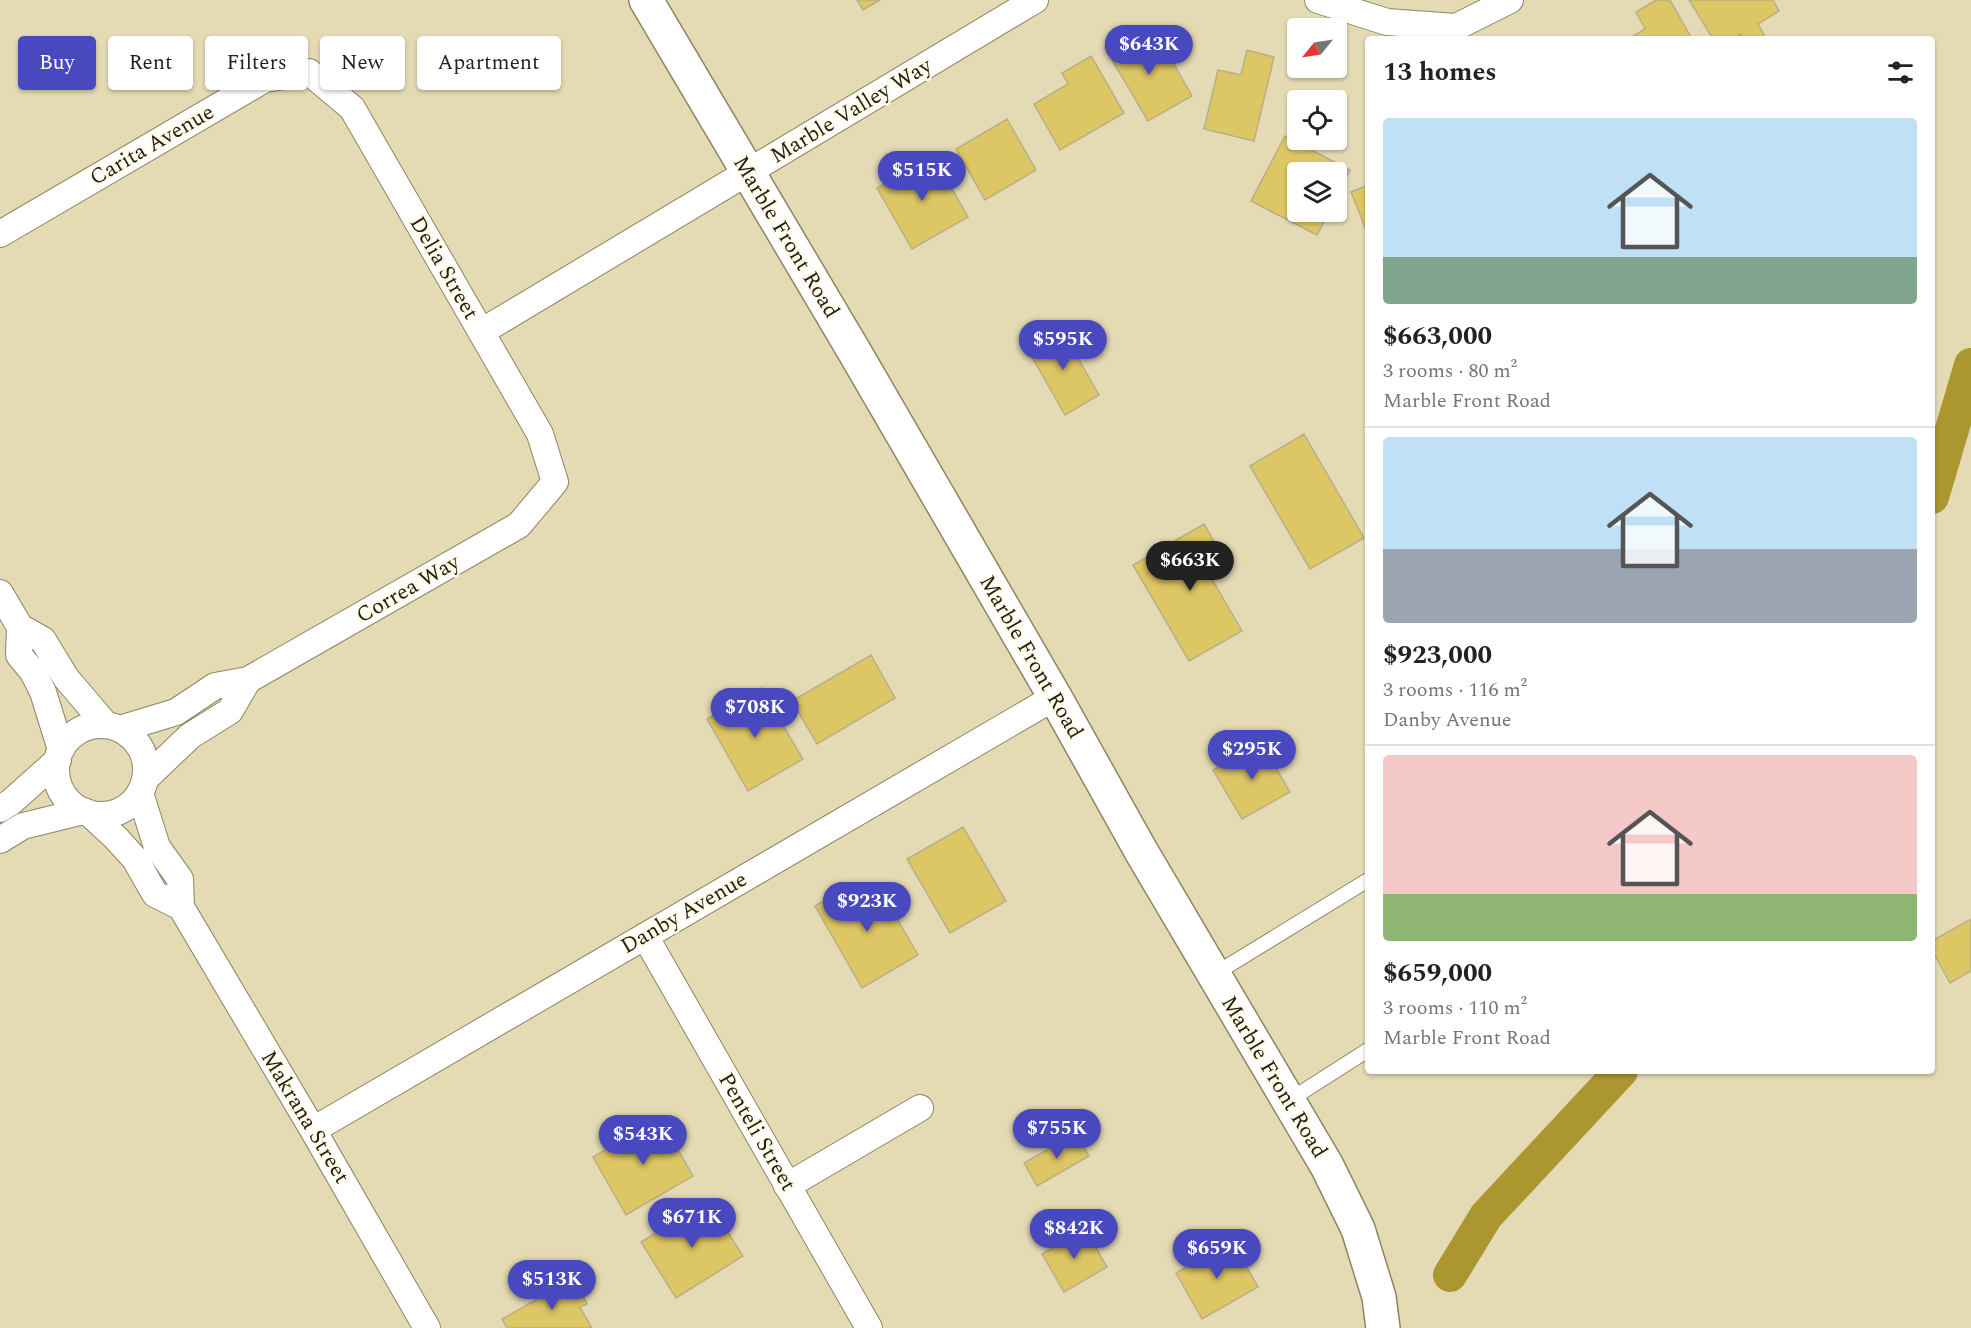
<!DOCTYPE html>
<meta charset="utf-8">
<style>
body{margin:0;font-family:Spectral,serif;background:#f6f6f6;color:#222;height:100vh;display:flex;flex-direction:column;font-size:22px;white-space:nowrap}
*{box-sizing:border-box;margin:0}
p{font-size:20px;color:#767676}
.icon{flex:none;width:33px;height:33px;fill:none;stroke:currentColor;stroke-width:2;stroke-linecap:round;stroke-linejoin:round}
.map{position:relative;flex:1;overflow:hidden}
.panel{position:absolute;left:1365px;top:36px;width:570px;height:1038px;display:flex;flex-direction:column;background:#fff;border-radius:6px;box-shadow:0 2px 4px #0004}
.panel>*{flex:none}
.top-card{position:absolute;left:18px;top:36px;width:570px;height:54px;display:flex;gap:12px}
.needle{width:39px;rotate:240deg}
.buttons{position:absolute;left:1287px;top:18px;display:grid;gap:12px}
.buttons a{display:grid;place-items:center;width:60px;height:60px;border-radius:6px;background:#fff;box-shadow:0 2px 4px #0004;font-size:30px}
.price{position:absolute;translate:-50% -51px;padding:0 14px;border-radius:21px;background:#4849be;color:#fff;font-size:20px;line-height:39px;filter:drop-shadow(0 2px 3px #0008)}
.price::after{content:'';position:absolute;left:50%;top:36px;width:18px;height:14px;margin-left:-9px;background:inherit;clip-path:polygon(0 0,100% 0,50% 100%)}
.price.current{background:#222;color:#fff}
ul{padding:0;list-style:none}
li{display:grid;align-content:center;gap:12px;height:318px;padding:0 18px}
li+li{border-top:2px solid #e0e0e0}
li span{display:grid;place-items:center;height:186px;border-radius:6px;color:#555}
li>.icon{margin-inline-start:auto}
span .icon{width:108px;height:108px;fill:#fffc;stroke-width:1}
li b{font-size:26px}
h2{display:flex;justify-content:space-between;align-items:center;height:72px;padding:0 18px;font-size:26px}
.chip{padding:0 21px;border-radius:6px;background:#fff;box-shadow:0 2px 4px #0004;font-size:21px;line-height:54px}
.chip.current{background:#4849be;color:#fff}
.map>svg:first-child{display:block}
</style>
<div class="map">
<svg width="1971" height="1328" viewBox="0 0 1971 1328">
<rect width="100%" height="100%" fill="#e4dbb4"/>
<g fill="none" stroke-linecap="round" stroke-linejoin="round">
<!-- canal -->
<path stroke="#ac962f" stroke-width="34" d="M1932,497L1971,365
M1450,1275L1486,1216L1621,1071"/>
</g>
<!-- building -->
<path fill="#ddc664" stroke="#b8af89" stroke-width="1.5" d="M857,0H880L863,10Z
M1656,0H1670L1692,39H1628L1645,29L1636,12Z
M1689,0H1773L1779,11L1758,24L1766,38L1765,39H1743L1740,34L1733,39H1713Z
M1132,32L1146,55L1163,45L1192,96L1148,121L1105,48Z
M1247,50L1274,57L1254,141L1204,129L1218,70L1241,75Z
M1091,56L1124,113L1060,150L1034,104L1068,84L1062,73Z
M1007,119L1036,170L985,200L956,149Z
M1285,136L1350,170L1336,196V172H1298V212H1329L1317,235L1251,201Z
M933,156L968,217L912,249L877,188Z
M1368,185V235L1351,192Z
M1061,328L1099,395L1065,415L1027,348Z
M1304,434L1364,538L1310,569L1250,466Z
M1204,524L1226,562L1208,572L1242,631L1189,661L1133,565Z
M871,655L895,698L817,744L792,701Z
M761,688L803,759L748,791L707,719Z
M1261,742L1290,792L1242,819L1213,770Z
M963,827L1006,901L950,933L907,859Z
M877,884L918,955L862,988L815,906L849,886L856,897Z
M1971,919V971L1950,983L1932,950V941Z
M660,1118L693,1176L626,1215L593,1157Z
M1076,1133L1089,1156L1037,1186L1024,1163Z
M708,1201L743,1256L676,1298L641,1242Z
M1085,1229L1107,1267L1064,1292L1042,1254Z
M1232,1241L1258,1287L1202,1319L1176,1273Z
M573,1279L587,1304L580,1307L592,1328H507L502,1319Z"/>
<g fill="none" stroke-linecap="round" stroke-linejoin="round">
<defs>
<path id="lane" d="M1213,975L1368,880
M1288,1101L1368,1050"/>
<path id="street" d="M1318,0L1387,22L1456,27L1510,0
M0,234L265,79L309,72L352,108L540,434L555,482L519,525L248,680L215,686L176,712L120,729
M481,332L1035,0
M0,593L20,627L43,640L66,678L106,725
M20,627L19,655L33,672L43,692L61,750
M56 770a45 45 0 1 1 90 0a45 45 0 1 1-90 0Z
M146,778L190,736L230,711L248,680
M140,793L157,847L180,879L181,907L313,1130L427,1328
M0,809L11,802L58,760
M89,813L116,838L135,859L155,894L181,907
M0,840L23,826L84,811
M645,936L869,1328
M313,1130L1055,697
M787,1186L920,1108"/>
<path id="secondary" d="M646,0L854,351L1055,697L1141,851L1327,1166L1358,1229L1379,1297L1383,1328"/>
</defs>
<!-- lane casing -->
<use href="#lane" stroke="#8e8561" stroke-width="16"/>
<!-- street casing -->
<use href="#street" stroke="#8e8561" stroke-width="28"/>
<!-- secondary casing -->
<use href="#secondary" stroke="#8e8561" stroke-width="36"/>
<!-- lane -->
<use href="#lane" stroke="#fff" stroke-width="14"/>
<!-- street -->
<use href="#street" stroke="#fff" stroke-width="26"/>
<!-- secondary -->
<use href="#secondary" stroke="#fff" stroke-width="33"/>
</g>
<g text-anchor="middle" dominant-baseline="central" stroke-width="5" stroke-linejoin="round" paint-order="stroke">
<!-- street labels -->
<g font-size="22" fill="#221f10" stroke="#fffcec">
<text transform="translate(851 111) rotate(-31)">Marble Valley Way</text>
<text transform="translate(152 145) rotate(-30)">Carita Avenue</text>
<text transform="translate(786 237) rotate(59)">Marble Front Road</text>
<text transform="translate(444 268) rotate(60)">Delia Street</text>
<text transform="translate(408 589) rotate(-30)">Correa Way</text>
<text transform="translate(1031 657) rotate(60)">Marble Front Road</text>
<text transform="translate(684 913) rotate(-30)">Danby Avenue</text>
<text transform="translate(1274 1077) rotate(59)">Marble Front Road</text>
<text transform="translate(305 1117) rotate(59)">Makrana Street</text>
<text transform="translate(757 1132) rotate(60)">Penteli Street</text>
</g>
</g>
</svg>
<div class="buttons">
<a><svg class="needle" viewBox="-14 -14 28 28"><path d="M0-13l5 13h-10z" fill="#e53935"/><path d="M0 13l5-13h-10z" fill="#767676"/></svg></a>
<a><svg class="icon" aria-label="locate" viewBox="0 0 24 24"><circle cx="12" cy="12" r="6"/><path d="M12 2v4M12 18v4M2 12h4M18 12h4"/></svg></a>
<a><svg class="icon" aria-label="layers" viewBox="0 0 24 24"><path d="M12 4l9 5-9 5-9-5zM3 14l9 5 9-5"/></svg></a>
</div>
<b class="price" style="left:1149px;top:76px">$643K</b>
<b class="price" style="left:922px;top:202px">$515K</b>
<b class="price" style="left:1063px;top:371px">$595K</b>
<b class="price current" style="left:1190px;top:592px">$663K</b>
<b class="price" style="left:755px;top:739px">$708K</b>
<b class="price" style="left:1252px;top:781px">$295K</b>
<b class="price" style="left:867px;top:933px">$923K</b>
<b class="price" style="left:1057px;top:1160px">$755K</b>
<b class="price" style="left:643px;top:1166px">$543K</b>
<b class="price" style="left:692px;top:1249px">$671K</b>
<b class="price" style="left:1074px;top:1260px">$842K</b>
<b class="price" style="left:1217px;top:1280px">$659K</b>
<b class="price" style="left:552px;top:1311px">$513K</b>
<div class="top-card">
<a class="chip current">Buy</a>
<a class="chip">Rent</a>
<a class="chip">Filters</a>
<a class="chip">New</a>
<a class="chip">Apartment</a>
</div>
<section class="panel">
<h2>13 homes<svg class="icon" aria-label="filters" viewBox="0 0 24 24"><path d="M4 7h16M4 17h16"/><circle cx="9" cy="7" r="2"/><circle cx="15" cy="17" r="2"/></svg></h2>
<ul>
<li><span style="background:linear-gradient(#bfe0f5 75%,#7fa58c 0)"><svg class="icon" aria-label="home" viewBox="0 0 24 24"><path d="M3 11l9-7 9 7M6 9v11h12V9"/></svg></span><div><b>$663,000</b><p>3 rooms · 80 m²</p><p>Marble Front Road</p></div></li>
<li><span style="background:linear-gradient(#bfe0f5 60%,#9aa5b1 0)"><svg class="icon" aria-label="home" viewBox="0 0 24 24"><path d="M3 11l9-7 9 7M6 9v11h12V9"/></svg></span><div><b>$923,000</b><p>3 rooms · 116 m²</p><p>Danby Avenue</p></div></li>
<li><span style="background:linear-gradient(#f6c9c9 75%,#8fb573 0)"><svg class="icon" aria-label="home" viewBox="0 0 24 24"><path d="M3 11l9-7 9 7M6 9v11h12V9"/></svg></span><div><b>$659,000</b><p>3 rooms · 110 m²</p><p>Marble Front Road</p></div></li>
</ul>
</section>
</div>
